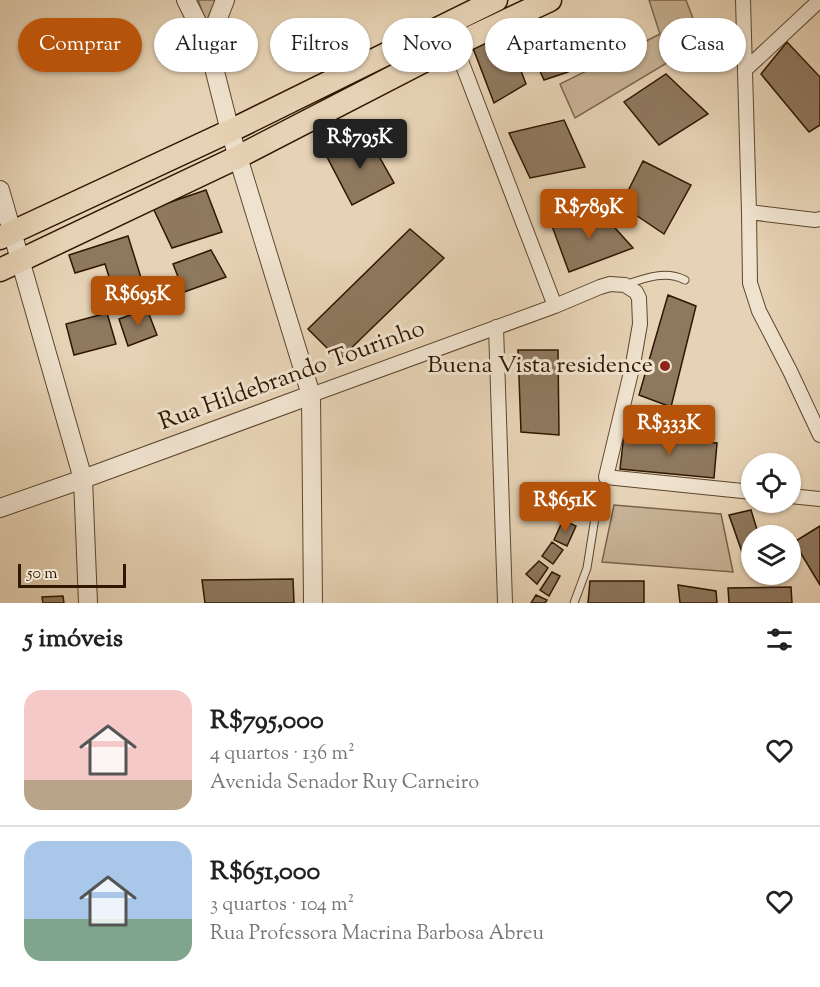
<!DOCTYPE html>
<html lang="pt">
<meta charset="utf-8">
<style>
body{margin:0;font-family:"Sorts Mill Goudy",serif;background:#f6f6f6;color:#222;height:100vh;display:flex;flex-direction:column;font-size:22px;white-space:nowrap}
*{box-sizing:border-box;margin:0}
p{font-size:20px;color:#767676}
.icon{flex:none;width:33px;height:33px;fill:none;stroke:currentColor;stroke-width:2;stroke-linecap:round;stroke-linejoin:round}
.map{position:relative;height:603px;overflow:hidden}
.side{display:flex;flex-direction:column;background:#fff;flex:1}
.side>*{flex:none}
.top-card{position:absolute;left:18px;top:18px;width:784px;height:54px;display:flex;gap:12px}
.fabs{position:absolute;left:741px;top:453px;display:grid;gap:12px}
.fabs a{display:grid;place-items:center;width:60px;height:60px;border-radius:50%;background:#fff;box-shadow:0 2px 4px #0004;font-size:30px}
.scale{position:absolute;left:18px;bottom:15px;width:108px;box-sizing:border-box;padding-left:6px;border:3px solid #2f1700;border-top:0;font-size:16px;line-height:21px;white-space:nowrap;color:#2f1700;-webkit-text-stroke:4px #efe2ce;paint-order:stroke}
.price{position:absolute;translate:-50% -51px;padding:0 14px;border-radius:6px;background:#b45309;color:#fff;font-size:20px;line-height:39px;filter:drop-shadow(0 2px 3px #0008)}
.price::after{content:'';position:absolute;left:50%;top:36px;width:18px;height:14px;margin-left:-9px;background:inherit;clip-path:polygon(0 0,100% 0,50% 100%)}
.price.selected{background:#222;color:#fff}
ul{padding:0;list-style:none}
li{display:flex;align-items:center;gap:18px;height:150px;padding:0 24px}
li+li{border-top:2px solid #e0e0e0}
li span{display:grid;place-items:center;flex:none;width:168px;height:120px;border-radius:18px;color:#555}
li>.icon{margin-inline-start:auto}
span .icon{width:72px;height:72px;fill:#fffc;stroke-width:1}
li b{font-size:26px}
h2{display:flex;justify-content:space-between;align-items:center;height:72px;padding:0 24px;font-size:26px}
.tag{padding:0 21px;border-radius:27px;background:#fff;box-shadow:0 2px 4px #0004;font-size:21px;line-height:54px}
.tag.selected{background:#b45309;color:#fff}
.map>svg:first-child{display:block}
</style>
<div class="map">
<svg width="820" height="603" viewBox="0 0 820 603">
<rect width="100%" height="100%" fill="#e6d2b4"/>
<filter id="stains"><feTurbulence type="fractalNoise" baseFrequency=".00333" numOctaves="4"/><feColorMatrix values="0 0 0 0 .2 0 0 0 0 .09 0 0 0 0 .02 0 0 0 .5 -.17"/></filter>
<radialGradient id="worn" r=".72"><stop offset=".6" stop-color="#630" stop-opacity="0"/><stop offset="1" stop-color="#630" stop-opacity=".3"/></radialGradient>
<!-- green -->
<path fill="#c7b295" stroke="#7b644a" stroke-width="1.5" d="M198,0H216L206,22Z
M649,0H686L702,42L575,118L560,84L660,34Z
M614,505L721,514L733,572L602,562Z"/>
<!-- building -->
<path fill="#8e785e" stroke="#2f1700" stroke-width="1.5" d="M543,22L568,72L544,80L520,27Z
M506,31L526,84L494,103L473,48Z
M787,42L820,77V125L809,132L761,74Z
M666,74L708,114L659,145L624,102Z
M564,120L585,167L530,178L509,133Z
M367,135L394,183L352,205L326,155Z
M643,161L691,185L664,234L621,205Z
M206,190L222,232L172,248L153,208Z
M598,209L633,248L569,272L552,226Z
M410,229L444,258L339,360L308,329Z
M128,236L147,297L118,306L105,264L75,273L69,255Z
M211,250L226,277L184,292L173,264Z
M668,295L696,306L671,407L639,395Z
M147,309L157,335L128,346L119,319Z
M107,313L116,344L74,355L66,324Z
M518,350H558L559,435L521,432Z
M624,434L717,443L714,478L620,469Z
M751,510L759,536H752V568L748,569L729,515Z
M563,520L576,526L567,546L554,540Z
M820,526V585L794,542Z
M552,542L563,550L553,564L542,556Z
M539,561L548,568L537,584L526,574Z
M552,572L560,576L549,596L540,590Z
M293,579L294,603H205L202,580Z
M590,581H644V603H588Z
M678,585L716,591L717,603H680Z
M791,587L792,603H729L728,588Z
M536,595L547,600L545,603H531Z
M63,596L64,603H43L42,597Z"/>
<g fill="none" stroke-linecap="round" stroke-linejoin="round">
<defs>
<path id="service" d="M625,285C645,278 665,270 685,280
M574,603L587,568L597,505L606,477"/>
<path id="minor" d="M743,0L749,212L750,283L759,311L790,371L820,435
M455,45L555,306
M746,69L820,0
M749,212L815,220L820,219
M496,327L505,603
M311,395L555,306L600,287L610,284L625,285L636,292L639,298L640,324L633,364L606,477L752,492
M790,496L820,499"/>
<path id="tertiary" d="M186,0L208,44L230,131L311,395L313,603
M208,44L225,0
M0,190L83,479L88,603
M0,508L83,479L311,395"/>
<path id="primary" d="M0,238L230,131L496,0
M0,270L238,157L455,45L550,0"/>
</defs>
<!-- service casing -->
<use href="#service" stroke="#5d462d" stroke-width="9"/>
<!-- minor casing -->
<use href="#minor" stroke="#5d462d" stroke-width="16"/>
<!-- tertiary casing -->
<use href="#tertiary" stroke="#5d462d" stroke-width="20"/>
<!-- primary casing -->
<use href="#primary" stroke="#2f1700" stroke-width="25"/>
<!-- service -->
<use href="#service" stroke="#efe2ce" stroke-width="7"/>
<!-- minor -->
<use href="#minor" stroke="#efe2ce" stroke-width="14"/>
<!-- tertiary -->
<use href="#tertiary" stroke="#efe2ce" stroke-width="18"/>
<!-- primary -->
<use href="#primary" stroke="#e6d2b4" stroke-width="22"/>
</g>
<!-- markers -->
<circle fill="#8f2418" stroke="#efe2ce" stroke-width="2" cx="665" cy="366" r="6"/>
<g text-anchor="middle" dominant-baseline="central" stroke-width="6" stroke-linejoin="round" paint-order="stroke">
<!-- poi labels -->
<g font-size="24" fill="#2f1700" stroke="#efe2ce" text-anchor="end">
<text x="653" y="366">Buena Vista residence</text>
</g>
<!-- street labels -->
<g font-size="24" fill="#2f1700" stroke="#efe2ce">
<text transform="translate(292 376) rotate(-20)">Rua Hildebrando Tourinho</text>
</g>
</g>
<rect width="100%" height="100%" filter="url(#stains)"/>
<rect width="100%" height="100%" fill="url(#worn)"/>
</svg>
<div class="fabs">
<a><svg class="icon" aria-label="locate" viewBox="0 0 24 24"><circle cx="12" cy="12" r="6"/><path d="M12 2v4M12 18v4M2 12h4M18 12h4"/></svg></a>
<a><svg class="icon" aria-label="layers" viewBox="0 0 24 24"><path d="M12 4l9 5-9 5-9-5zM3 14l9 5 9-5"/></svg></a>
</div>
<div class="scale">50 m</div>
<b class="price selected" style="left:360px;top:170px">R$795K</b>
<b class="price" style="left:589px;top:240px">R$789K</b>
<b class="price" style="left:138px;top:327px">R$695K</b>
<b class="price" style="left:669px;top:456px">R$333K</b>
<b class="price" style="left:565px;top:533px">R$651K</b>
<div class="top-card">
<a class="tag selected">Comprar</a>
<a class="tag">Alugar</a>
<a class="tag">Filtros</a>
<a class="tag">Novo</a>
<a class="tag">Apartamento</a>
<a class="tag">Casa</a>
</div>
</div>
<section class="side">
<h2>5 imóveis<svg class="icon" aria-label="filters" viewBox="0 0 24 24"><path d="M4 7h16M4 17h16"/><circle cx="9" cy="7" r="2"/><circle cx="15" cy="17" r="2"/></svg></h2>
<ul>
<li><span style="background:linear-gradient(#f6c9c9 75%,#b9a48a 0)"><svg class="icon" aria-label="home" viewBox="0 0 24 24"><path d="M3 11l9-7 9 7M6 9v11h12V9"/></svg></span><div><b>R$795,000</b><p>4 quartos · 136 m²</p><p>Avenida Senador Ruy Carneiro</p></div><svg class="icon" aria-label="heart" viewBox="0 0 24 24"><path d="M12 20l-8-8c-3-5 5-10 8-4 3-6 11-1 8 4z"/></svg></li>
<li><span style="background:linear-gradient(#a9c7e8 65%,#7fa58c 0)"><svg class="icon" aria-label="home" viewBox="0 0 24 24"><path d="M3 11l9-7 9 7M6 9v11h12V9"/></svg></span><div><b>R$651,000</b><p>3 quartos · 104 m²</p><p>Rua Professora Macrina Barbosa Abreu</p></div><svg class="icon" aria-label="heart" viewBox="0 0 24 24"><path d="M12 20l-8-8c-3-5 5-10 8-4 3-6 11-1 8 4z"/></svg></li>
</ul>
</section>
